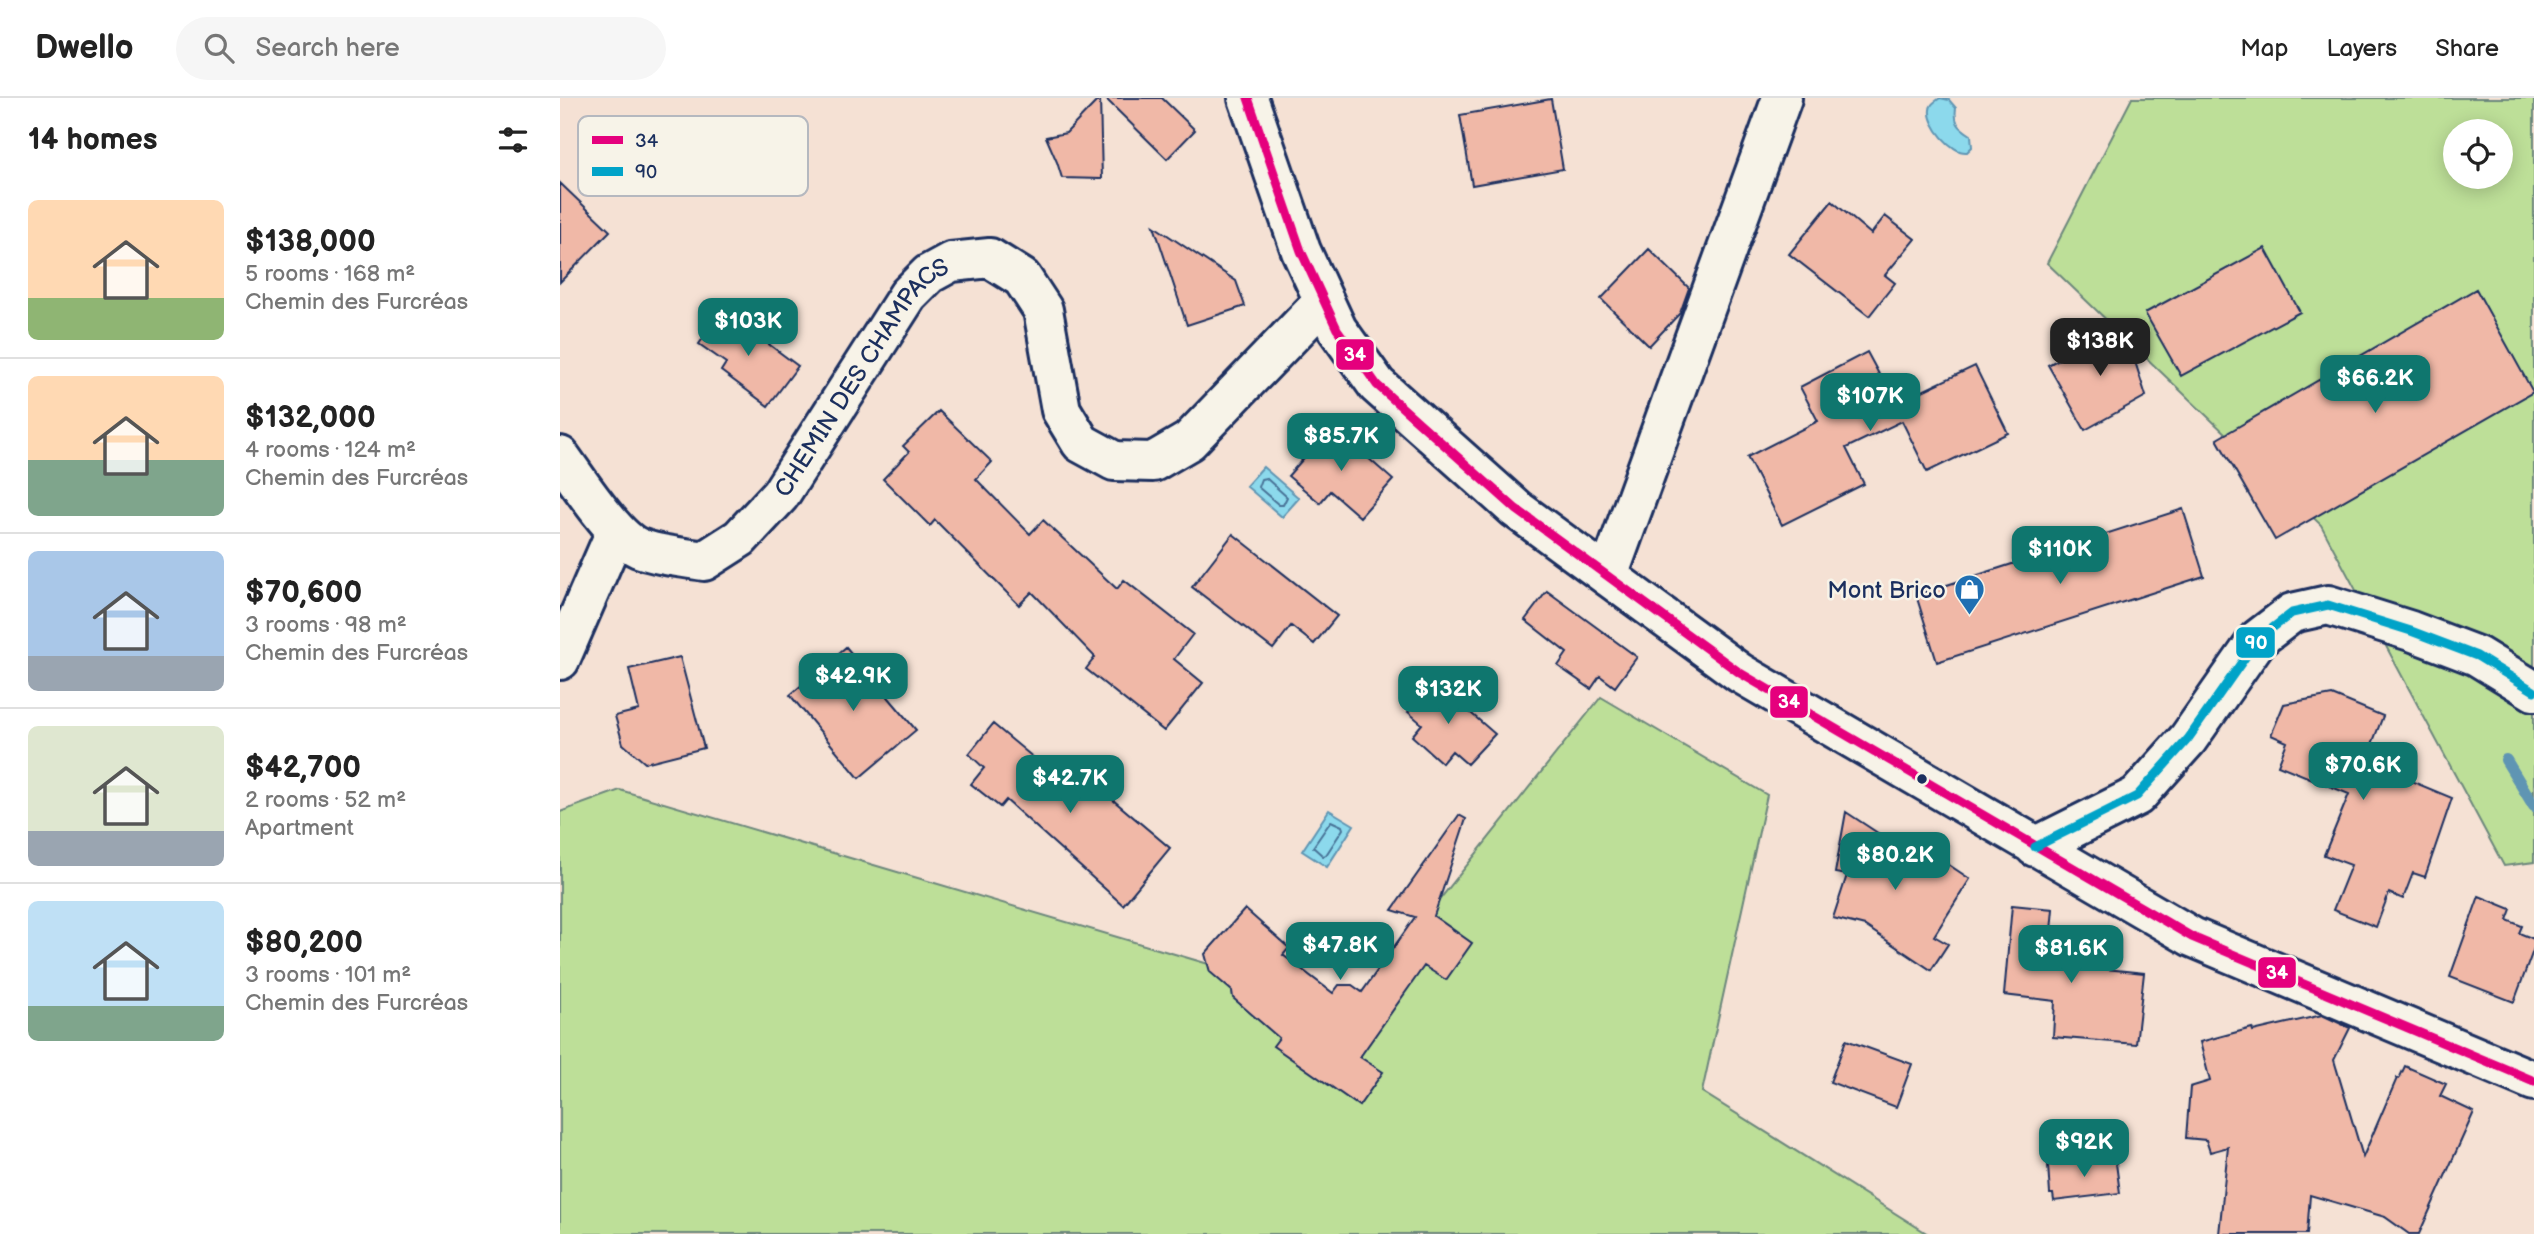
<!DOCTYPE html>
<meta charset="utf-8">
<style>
body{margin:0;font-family:"Balsamiq Sans",sans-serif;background:#f6f6f6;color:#222;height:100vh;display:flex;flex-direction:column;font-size:26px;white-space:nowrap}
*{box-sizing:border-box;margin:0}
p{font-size:23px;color:#767676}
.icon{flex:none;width:38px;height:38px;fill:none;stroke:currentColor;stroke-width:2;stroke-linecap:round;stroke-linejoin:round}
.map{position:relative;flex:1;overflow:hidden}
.sheet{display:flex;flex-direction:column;background:#fff;width:560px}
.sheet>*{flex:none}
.tools{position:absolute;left:1883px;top:21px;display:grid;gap:14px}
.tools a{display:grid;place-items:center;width:70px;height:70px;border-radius:50%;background:#fff;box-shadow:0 4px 18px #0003;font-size:35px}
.price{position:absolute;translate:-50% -60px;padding:0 16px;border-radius:14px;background:#0f766e;color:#fff;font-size:23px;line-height:46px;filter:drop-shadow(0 2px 4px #0008)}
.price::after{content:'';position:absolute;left:50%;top:42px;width:21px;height:16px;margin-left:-10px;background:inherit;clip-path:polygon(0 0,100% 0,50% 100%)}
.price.selected{background:#222;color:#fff}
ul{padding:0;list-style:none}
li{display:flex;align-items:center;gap:21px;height:175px;padding:0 28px}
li+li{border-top:2px solid #e0e0e0}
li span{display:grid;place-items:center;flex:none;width:196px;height:140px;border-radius:10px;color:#555}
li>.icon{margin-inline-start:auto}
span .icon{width:84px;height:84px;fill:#fffc;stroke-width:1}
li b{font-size:30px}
h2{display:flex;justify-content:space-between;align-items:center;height:84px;padding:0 28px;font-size:30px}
header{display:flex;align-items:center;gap:42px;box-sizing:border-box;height:98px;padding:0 35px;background:#fff;border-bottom:2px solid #e0e0e0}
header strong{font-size:33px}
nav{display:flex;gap:38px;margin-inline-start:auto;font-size:24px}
.search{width:490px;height:63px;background:#f6f6f6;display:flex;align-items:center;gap:18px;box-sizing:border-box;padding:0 24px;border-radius:38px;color:#767676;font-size:26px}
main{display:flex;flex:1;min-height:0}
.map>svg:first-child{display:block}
</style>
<header>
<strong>Dwello</strong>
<div class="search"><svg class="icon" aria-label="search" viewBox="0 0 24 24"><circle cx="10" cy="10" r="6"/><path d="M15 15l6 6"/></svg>Search here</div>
<nav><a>Map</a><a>Layers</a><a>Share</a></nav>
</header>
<main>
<section class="sheet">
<h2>14 homes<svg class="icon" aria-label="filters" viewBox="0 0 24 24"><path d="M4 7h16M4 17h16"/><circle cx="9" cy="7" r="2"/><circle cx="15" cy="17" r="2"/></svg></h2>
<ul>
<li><span style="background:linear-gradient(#ffd9b3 70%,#8fb573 0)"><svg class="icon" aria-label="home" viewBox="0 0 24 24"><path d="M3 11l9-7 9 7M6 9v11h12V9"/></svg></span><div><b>$138,000</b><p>5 rooms · 168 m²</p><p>Chemin des Furcréas</p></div></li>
<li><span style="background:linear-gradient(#ffd9b3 60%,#7fa58c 0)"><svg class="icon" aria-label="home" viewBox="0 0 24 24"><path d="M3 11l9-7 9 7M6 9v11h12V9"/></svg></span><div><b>$132,000</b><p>4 rooms · 124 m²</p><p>Chemin des Furcréas</p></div></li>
<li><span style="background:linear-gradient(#a9c7e8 75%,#9aa5b1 0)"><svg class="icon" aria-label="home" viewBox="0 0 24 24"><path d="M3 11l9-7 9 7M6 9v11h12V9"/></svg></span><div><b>$70,600</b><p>3 rooms · 98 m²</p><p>Chemin des Furcréas</p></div></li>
<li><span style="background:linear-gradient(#dfe7d0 75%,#9aa5b1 0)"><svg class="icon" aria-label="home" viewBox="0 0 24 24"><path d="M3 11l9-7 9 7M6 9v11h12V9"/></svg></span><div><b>$42,700</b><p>2 rooms · 52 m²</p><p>Apartment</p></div></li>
<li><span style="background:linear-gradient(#bfe0f5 75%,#7fa58c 0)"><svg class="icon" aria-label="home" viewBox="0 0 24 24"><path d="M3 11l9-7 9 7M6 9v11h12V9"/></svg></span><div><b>$80,200</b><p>3 rooms · 101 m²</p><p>Chemin des Furcréas</p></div></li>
</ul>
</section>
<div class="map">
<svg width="1974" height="1136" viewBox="0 0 1974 1136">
<rect width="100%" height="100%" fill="#f5e1d4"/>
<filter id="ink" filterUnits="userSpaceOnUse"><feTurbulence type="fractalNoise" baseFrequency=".0143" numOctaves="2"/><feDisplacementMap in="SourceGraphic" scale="14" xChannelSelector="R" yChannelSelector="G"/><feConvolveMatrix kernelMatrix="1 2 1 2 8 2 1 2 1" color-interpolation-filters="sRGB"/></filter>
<g filter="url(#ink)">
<!-- green -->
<path fill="#bddf98" stroke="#6c877b" stroke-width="2" fill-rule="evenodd" d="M1572,0H1974V764L1944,768L1761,427L1487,165ZM1895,33H1941V79H1895Z
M1041,599L1207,697L1142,994L1368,1136H0V714L60,692L794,909Z"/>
<!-- water -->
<path fill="#8cd9ec" stroke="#5f95b3" stroke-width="2" d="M1380,0L1389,2L1396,10C1394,24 1398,29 1411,37L1412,49L1407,54C1392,56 1368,27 1370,12C1370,6 1375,4 1380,0Z
M703,369L739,400L722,419L686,388Z
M769,712L794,727L767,769L742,753Z"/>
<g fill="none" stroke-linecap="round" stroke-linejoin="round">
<!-- shore -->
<path stroke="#487397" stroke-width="2" d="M706,380L727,399L723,407H719L698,389L701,381Z
M771,723L782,728L783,731L766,757L763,758L753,749Z"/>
<!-- stream -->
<path stroke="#5f95b3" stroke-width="12" d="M1946,662L1974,708"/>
</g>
<!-- building -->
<path fill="#f0b8a7" stroke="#1b2f5e" stroke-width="2" d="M540,0L542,81L502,80L497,64L486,39L506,35Z
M545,0H602L635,32L607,61Z
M991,1L1003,71L912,87L900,17Z
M0,85L50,133L0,184Z
M1272,103L1311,136L1325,118L1355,141L1325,177L1335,185L1309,218L1229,156Z
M594,128L676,183L685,208L627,227Z
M1705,150L1740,214L1621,278L1585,215Z
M1089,151L1129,190L1120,215L1089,248L1041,201Z
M1916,191L1973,294L1715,442L1657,341Z
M163,212L238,268L208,308L161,273L166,265L139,246Z
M1563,226L1586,298L1525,332L1488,267Z
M1307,254L1335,306L1415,268L1448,335L1367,374L1342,323L1286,350L1304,386L1222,427L1187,359L1258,323L1240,289Z
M379,313L432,364L416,381L470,436L483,422L557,491L564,482L633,536L614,561L643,585L604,633L526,571L535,559L472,494L459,507L375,422L370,428L323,381L349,354L343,348Z
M772,328L833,382L800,419L770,393L760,405L728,378Z
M1623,411L1644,478L1377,564L1356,497Z
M673,436L777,518L754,546L731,528L713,551L632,489Z
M987,493L1077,559L1055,589L1040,578L1031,591L998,568L1007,555L965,522Z
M286,549L356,632L299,680L230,597Z
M120,559L144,650L85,665L63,646L55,618L79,612L69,571Z
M874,583L935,636L907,666L892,653L882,665L852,638L862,626L848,614Z
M1772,597L1823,618L1805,664L1892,700L1865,779L1853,775L1843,801L1829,795L1816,829L1773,812L1791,767L1764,757L1789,696L1718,667L1727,644L1711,637L1724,606Z
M433,626L510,690L522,676L610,750L563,807L446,702L440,709L411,686L424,670L409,656Z
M1286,714L1368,768L1374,757L1410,781L1374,838L1388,846L1371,872L1305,828L1273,820L1287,777L1275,775Z
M899,717L906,721L874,818L912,845L886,882L864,868L800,959L823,974L799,1008L713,948L719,940L673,900L672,893L650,874L645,856L685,811L729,850L723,857L773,895L779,887H792L802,894L855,819L832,812Z
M1919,798L1951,811L1947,822L1962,828L1959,835L1974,841V850L1954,904L1890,879Z
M1452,807L1493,811L1488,865L1584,875L1576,946L1493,939L1495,903L1444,897Z
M1762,917L1790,930L1774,962L1803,1059L1837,980L1839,981L1845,968L1886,986L1880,998L1914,1014L1859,1136H1849L1825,1119L1750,1097L1747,1136H1659L1668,1049L1650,1054L1646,1042L1626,1040L1630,989L1650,983L1640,944L1692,930L1693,933Z
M1286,942L1352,966L1336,1009L1270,984Z
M1555,1058L1560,1095L1494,1103L1493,1096H1490L1488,1067Z"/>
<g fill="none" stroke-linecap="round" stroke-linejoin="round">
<defs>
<g id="minor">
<path id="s1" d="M0,358C17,381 54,440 79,450C99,458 123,459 144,463L180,440L220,397L348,197L369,176L391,164L430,160L462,180L483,212L501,312L521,345L554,363L593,364L629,343L764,203"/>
<path d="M1048,478L1222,0"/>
<path d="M0,562L56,433"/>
</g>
<path id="tertiary" d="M688,0L741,153L777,231L817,287L956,411L1180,575L1632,839L1974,983
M1475,749L1577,698L1628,641L1698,541L1732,515L1768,507L1851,533L1917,558L1974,593"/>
</defs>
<!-- minor casing -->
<use href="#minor" stroke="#1b2f5e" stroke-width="44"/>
<!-- tertiary casing -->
<use href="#tertiary" stroke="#1b2f5e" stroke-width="44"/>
<!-- minor -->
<use href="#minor" stroke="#f7f3e8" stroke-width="38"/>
<!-- tertiary -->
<use href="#tertiary" stroke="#f7f3e8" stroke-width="38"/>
<defs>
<path id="bus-1" d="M688,0L741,153L777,231L817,287L956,411L1180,575L1632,839L1974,983"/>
<path id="bus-2" d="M1475,749L1577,698L1628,641L1698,541L1732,515L1768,507L1851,533L1917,558L1974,593"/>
</defs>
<!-- bus-1 casing -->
<use href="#bus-1" stroke="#f7f3e8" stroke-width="14"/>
<!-- bus-2 casing -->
<use href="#bus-2" stroke="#f7f3e8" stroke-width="14"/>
<!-- bus-1 -->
<use href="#bus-1" stroke="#e5007d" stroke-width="9"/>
<!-- bus-2 -->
<use href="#bus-2" stroke="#01a3c8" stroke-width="9"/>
</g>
</g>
<!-- icons -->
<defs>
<symbol id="shop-pin" viewBox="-11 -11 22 30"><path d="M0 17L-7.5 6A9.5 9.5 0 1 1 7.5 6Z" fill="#1f6fb2" stroke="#f7f3e8"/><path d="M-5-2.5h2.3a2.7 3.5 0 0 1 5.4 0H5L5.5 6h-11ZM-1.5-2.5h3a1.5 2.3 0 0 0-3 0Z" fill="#fff"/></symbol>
</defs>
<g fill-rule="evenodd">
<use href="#shop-pin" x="1392" y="474" width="35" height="47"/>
</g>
<!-- markers -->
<circle fill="#1b2f5e" stroke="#f7f3e8" stroke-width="2.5" cx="1362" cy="681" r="6"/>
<g text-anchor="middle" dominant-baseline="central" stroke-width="5" stroke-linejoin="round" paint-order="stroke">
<!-- street labels -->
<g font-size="24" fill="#1b2f5e" stroke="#f7f3e8">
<text stroke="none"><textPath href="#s1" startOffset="434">CHEMIN DES CHAMPACS</textPath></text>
</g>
<!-- poi labels -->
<g font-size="24" fill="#1b2f5e" stroke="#f7f3e8" text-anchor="end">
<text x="1386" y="492">Mont Brico</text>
</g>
</g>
<!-- legend -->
<rect x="18" y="18" width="230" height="80" rx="10" fill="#f7f3e8" stroke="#b5b8bf" stroke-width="2"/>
<rect x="32" y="38" width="31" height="8" fill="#e5007d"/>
<rect x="32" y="69" width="31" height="9" fill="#01a3c8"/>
<g font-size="19" fill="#1b2f5e">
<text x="75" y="49">34</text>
<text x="75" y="80">90</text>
</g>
<g stroke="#f7f3e8" stroke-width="2.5">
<rect x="775" y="240" width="40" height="33" rx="7" fill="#e5007d"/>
<rect x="1675" y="528" width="41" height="33" rx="7" fill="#01a3c8"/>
<rect x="1209" y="587" width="40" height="34" rx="7" fill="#e5007d"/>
<rect x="1697" y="858" width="40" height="33" rx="7" fill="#e5007d"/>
</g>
<g font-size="19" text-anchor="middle" font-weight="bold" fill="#fff">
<text x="795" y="263">34</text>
<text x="1696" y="551">90</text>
<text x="1229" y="610">34</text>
<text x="1717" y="881">34</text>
</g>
</svg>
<div class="tools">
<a><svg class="icon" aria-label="locate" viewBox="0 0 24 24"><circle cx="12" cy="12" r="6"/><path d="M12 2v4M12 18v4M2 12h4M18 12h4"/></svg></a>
</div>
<b class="price" style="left:188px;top:260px">$103K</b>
<b class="price selected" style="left:1540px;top:280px">$138K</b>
<b class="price" style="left:1815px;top:317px">$66.2K</b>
<b class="price" style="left:1310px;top:335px">$107K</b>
<b class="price" style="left:781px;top:375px">$85.7K</b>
<b class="price" style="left:1500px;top:488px">$110K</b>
<b class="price" style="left:293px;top:615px">$42.9K</b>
<b class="price" style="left:888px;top:628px">$132K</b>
<b class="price" style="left:1803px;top:704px">$70.6K</b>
<b class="price" style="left:510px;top:717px">$42.7K</b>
<b class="price" style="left:1335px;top:794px">$80.2K</b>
<b class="price" style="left:780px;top:884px">$47.8K</b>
<b class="price" style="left:1511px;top:887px">$81.6K</b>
<b class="price" style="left:1524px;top:1081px">$92K</b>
</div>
</main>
